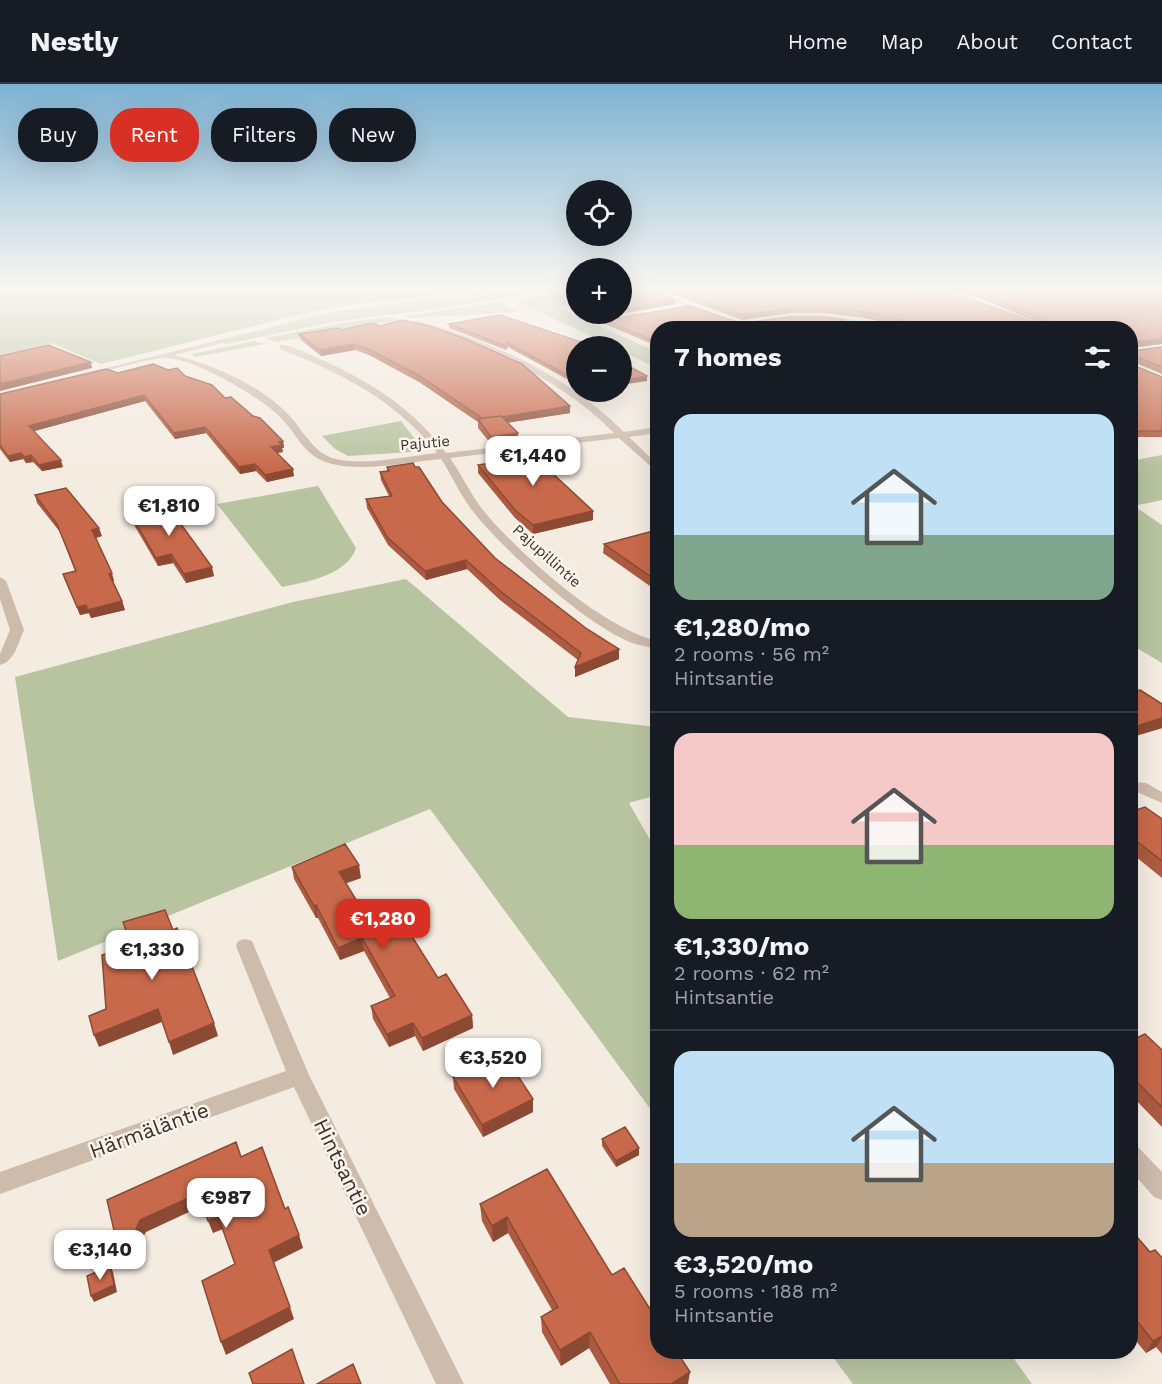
<!DOCTYPE html>
<meta charset="utf-8">
<style>
body{margin:0;font-family:"Work Sans",sans-serif;background:#20242c;color:#f1f3f6;height:100vh;display:flex;flex-direction:column;font-size:22px;white-space:nowrap}
*{box-sizing:border-box;margin:0}
p{font-size:20px;color:#9ea1a6}
.icon{flex:none;width:33px;height:33px;fill:none;stroke:currentColor;stroke-width:2;stroke-linecap:round;stroke-linejoin:round}
.map{position:relative;flex:1;overflow:hidden}
.side{position:absolute;left:650px;top:237px;width:488px;height:1038px;display:flex;flex-direction:column;background:#171b24;border-radius:24px;box-shadow:0 6px 24px #0002}
.side>*{flex:none}
.guide{position:absolute;left:18px;top:24px;width:542px;height:54px;display:flex;gap:12px}
.fabs{position:absolute;left:566px;top:96px;display:grid;gap:12px}
.fabs a{display:grid;place-items:center;width:66px;height:66px;border-radius:50%;background:#171b24;box-shadow:0 6px 24px #0002;font-size:30px}
.price{position:absolute;translate:-50% -51px;padding:0 14px;border-radius:12px;background:#fff;color:#222;font-size:20px;line-height:39px;filter:drop-shadow(0 2px 3px #0008)}
.price::after{content:'';position:absolute;left:50%;top:36px;width:18px;height:14px;margin-left:-9px;background:inherit;clip-path:polygon(0 0,100% 0,50% 100%)}
.price.on{background:#d93025;color:#fff}
ul{padding:0;list-style:none}
li{display:grid;align-content:center;gap:12px;height:318px;padding:0 24px}
li+li{border-top:2px solid #363941}
li span{display:grid;place-items:center;height:186px;border-radius:18px;color:#555}
li>.icon{margin-inline-start:auto}
span .icon{width:108px;height:108px;fill:#fffc;stroke-width:1}
li b{font-size:26px}
h2{display:flex;justify-content:space-between;align-items:center;height:72px;padding:0 24px;font-size:26px}
.chip{padding:0 21px;border-radius:24px;background:#171b24;box-shadow:0 6px 24px #0002;font-size:21px;line-height:54px}
.chip.on{background:#d93025;color:#fff}
header{display:flex;align-items:center;gap:36px;box-sizing:border-box;height:84px;padding:0 30px;background:#171b24;border-bottom:2px solid #363941}
header strong{font-size:28px}
nav{display:flex;gap:33px;margin-inline-start:auto;font-size:21px}
.map>svg:first-child{display:block}
</style>
<header>
<strong>Nestly</strong>
<nav><a>Home</a><a>Map</a><a>About</a><a>Contact</a></nav>
</header>
<div class="map">
<svg width="1162" height="1300" viewBox="0 0 1162 1300">
<rect width="100%" height="100%" fill="#f4ebe1"/>
<!-- green -->
<path fill="#b8c4a0" d="M0,203H438L436,212L370,218L314,227L101,280L51,259L0,271Z
M551,203H570L437,225L333,238L226,260L221,258L337,231Z
M576,205V219L557,223L657,268V284L621,267V262H612L514,216Z
M499,218L517,228L409,234L405,232Z
M388,233L398,236L276,258L266,254L342,239Z
M255,257L265,260L195,273L191,270Z
M401,337L415,355L417,362L411,368L348,372L335,365L322,352Z
M1162,371V416L1134,422L1162,441V579L1130,560V377Z
M318,402L356,464C347,491 307,498 282,503L217,420Z
M406,495L568,633L657,643V711L629,719L657,768V1034L430,725L58,877L15,593L293,518Z
M829,1268H1009L1032,1300H853Z"/>
<g fill="none" stroke-linecap="round" stroke-linejoin="round">
<!-- minor -->
<path fill="#cdbbac" fill-rule="evenodd" d="M524,203H541L332,232L174,271C213,281 258,300 287,329C302,344 311,366 332,374C360,383 408,372 437,369C397,317 341,289 280,265V261H286C348,285 406,314 446,369L614,349C558,292 487,264 412,240L415,236C493,257 567,291 624,348L657,343V349L629,353L657,380V388L619,354L450,374C462,391 470,409 482,425C518,469 602,544 657,557V565C650,563 642,562 635,560C589,544 506,468 475,430C461,413 453,393 441,375C407,378 355,390 323,377C303,369 294,346 279,332C260,313 189,271 162,274C137,277 111,286 87,292L83,290L332,228Z
M636,203H645L712,229L706,230Z
M808,230L842,233L878,244C862,246 843,236 827,235C798,233 769,237 741,242L737,240L774,233Z
M0,493L6,497L24,546C18,559 15,577 0,581V570L10,546L0,515Z
M1130,698L1146,699L1162,708V719L1137,708H1130Z
M245,855L252,857L254,862L309,991L464,1300H436L294,1003L0,1110V1088L286,987L236,862L238,857Z
M1130,1060L1138,1063L1162,1088V1116L1154,1113L1130,1086Z"/>
</g>
<!-- wall -->
<path fill="#ac5a40" d="M664,203L1041,241H1043L979,214L925,203H1162V260L1130,264V244H911L864,234L825,229H791L742,236L664,207Z
M675,216V220L621,230L617,234L748,242L845,236L844,240L657,244V262L581,230H621Z
M576,219V227L570,225V221Z
M449,240L576,262V300L508,263L506,266L449,244Z
M341,246L570,322V329L507,339L518,358L492,361L478,344V338L419,298L369,271L355,266L321,272L300,255L299,250Z
M1162,263V290L1131,277L1130,278V280L1162,293V353H1130V265L1132,267Z
M118,289L185,292L225,314L283,357L284,364H282L283,368L277,369L294,392L267,398L256,387L240,390L206,349L175,355L145,317L34,347L63,383L42,387L33,378L26,379L23,375L10,378L0,365V310Z
M498,363L540,378L593,427V436L533,450L515,434L478,389V381L504,377L499,370Z
M387,383H415L442,418L495,474L619,575L575,593L578,576L500,516L467,485L426,496L388,461L367,424L366,415L389,412L381,396L380,388L387,387Z
M35,411L102,452L96,454L114,497L113,498L122,517L125,526L91,534L89,529L80,531L66,498L63,490L75,487L60,448L37,419Z
M128,425L214,492L186,499L173,479L158,482L130,434Z
M657,446V507L603,469L604,460Z
M1130,609L1162,620V644L1132,653L1130,651Z
M1130,728L1162,735V794L1130,768Z
M292,783L361,794L346,799L369,837L438,894L472,931L473,944L423,967L415,952L389,963L373,935L371,922L390,914L364,867L340,876L318,834H316L294,795Z
M1130,957L1162,966V1043L1130,1010Z
M453,993L533,1028L483,1053L454,1005Z
M602,1055L639,1064V1071L616,1083L602,1062Z
M547,1085L612,1191L688,1300H610L589,1264L561,1282L542,1248L541,1233L552,1226L508,1149L493,1158L482,1137L480,1120Z
M1130,1145L1150,1168L1162,1174V1270L1156,1263L1146,1269L1130,1250Z"/>
<!-- shaded-wall -->
<path fill="#8c4a34" d="M675,216V220L621,230L616,235V231L617,230H621V226Z
M792,224L791,229L742,236L743,231Z
M845,236L844,240L830,244H817Z
M1162,255V260L1130,264V259Z
M354,260L355,266L321,272L320,266Z
M91,278L92,284L0,307V300Z
M647,292V297L621,301V297Z
M144,311L145,317L31,348L29,342Z
M570,322V329L485,342L484,336Z
M205,343L206,349L175,355L174,349Z
M518,349V358L492,361L491,353Z
M283,357L284,364H282L283,368L272,370L271,363L279,358Z
M21,369L23,375L10,378L8,372Z
M31,371L33,378L26,379L24,373Z
M61,376L63,383L42,387L39,381Z
M255,380L256,387L240,390L239,383Z
M293,385L294,392L267,398L265,391Z
M593,427V436L533,450V441Z
M99,444L102,452L95,454L92,446Z
M171,470L173,479L158,482L156,474Z
M466,476L467,485L426,496L425,487Z
M212,483L214,492L186,499L184,490Z
M112,489L114,497L111,498L109,490Z
M122,517L125,526L91,534L88,526Z
M86,521L89,529L80,531L77,523Z
M619,565V575L575,593V583Z
M1162,634V644L1132,653L1137,642Z
M359,781L361,794L341,801L339,788Z
M316,821L318,834H316L314,822Z
M362,854L364,867L340,876L338,864Z
M158,925L162,938L99,963L94,951Z
M472,931L473,944L423,967L422,954Z
M214,939L218,952L173,971L169,958Z
M413,939L415,952L389,963L387,950Z
M533,1015V1028L483,1053L482,1041Z
M639,1064V1071L616,1083V1077Z
M199,1109L204,1121L146,1148L140,1159L122,1168L116,1155L140,1136Z
M218,1132L223,1145L213,1149L208,1137Z
M507,1133L508,1149L493,1158L492,1142Z
M299,1151L303,1164L273,1179L269,1166Z
M110,1182L113,1188L117,1208L94,1218L91,1212Z
M290,1223L294,1235L226,1271L221,1258Z
M590,1248L589,1264L561,1282L560,1266Z
M1162,1252V1254L1156,1263L1146,1269L1153,1257Z
M690,1288L688,1300H671Z"/>
<!-- building -->
<path fill="#c8694b" stroke="#8c4a34" stroke-width="1.5" d="M665,203H914L974,216L1041,241L1053,239L980,209L949,203H1162V255L1130,259V263V244H935L865,228L826,224H792L743,231Z
M649,206L675,216L621,226V211Z
M576,219V223L570,221Z
M690,222L748,242L753,238L789,233H821L845,236L817,244H657V258L590,230H617L616,231L617,234Z
M500,231L593,262H576V296L508,259L506,262L449,240Z
M402,236L429,242L466,255L522,280L570,322L502,333L501,332L482,334L418,291L368,265L354,260L320,266L299,250L338,244L341,246L372,239L380,242Z
M48,261L91,278L0,300V272Z
M1162,263V283L1132,271L1130,273V265L1132,267Z
M1130,276V280L1162,293V347H1130Z
M621,278L647,292L621,297Z
M153,280L168,286L177,284L185,292L212,301L225,314L231,313L253,332L260,334L283,357L279,358L282,361L271,363L293,385L265,391L255,380L239,383L205,343L174,349L144,311L29,342L61,376L39,381L31,371L24,373L21,369L8,372L0,361V310L106,285L118,289Z
M501,332L518,349L491,353L478,335Z
M526,360L540,374H536L593,427L533,441L515,426L478,381L509,376L498,363Z
M413,379L415,383H419L442,418L495,474L587,545L619,565L575,583L581,569L500,507L466,476L425,487L387,453L366,415L392,412L380,388L389,387L387,383Z
M66,404L99,444L92,446L112,489L109,490L122,517L88,526L86,521L77,523L63,490L76,487L57,440L35,411Z
M165,418L212,483L184,490L171,470L156,474L128,425Z
M657,446V497L604,460Z
M1140,606L1162,620V634L1137,642L1130,637V609Z
M1145,723L1162,735V777L1130,752V728Z
M345,760L359,781L339,788L369,837L396,827L438,894L446,890L472,931L422,954L413,939L387,950L371,922L395,912L362,854L338,864L316,821L314,822L292,783Z
M165,826L173,846L177,844L214,939L169,958L158,925L94,951L89,932L106,925L102,871L131,861L123,838Z
M1145,950L1162,966V1023L1130,991V957Z
M503,969L533,1015L482,1041L453,993Z
M625,1043L639,1064L616,1077L602,1055Z
M236,1058L241,1073L262,1063L285,1125L288,1123L299,1151L269,1166L290,1223L221,1258L202,1197L235,1180L218,1132L208,1137L199,1109L140,1136L135,1147L116,1155L107,1116Z
M547,1085L612,1191L624,1184L657,1236V1268H677L690,1288L671,1300H620L590,1248L560,1266L541,1233L558,1223L507,1133L492,1142L480,1120Z
M1130,1145L1150,1168L1155,1166L1162,1174V1252L1153,1257L1130,1228Z
M110,1182L114,1201L91,1212L87,1192Z
M292,1265L304,1300H253L249,1289Z
M353,1280L361,1300H317Z"/>
<!-- sky -->
<linearGradient id="sky" x2="0" y2="1"><stop stop-color="#7eb2d2"/><stop offset="0.53" stop-color="#faf6f2"/><stop offset="1" stop-color="#faf6f2" stop-opacity="0"/></linearGradient>
<rect width="1162" height="385" fill="url(#sky)"/>
<g text-anchor="middle" dominant-baseline="central" stroke-width="5" stroke-linejoin="round" paint-order="stroke">
<!-- far-street labels -->
<g font-size="15" fill="#3b302b" stroke="#fbf5ee">
<text transform="translate(425 359) rotate(-5)">Pajutie</text>
<text transform="translate(547 472) rotate(42)">Pajupillintie</text>
</g>
<!-- near-street labels -->
<g font-size="21" fill="#3b302b" stroke="#fbf5ee">
<text transform="translate(149 1046) rotate(-20)">Härmäläntie</text>
<text transform="translate(343 1083) rotate(64)">Hintsantie</text>
</g>
</g>
</svg>
<div class="fabs">
<a><svg class="icon" aria-label="locate" viewBox="0 0 24 24"><circle cx="12" cy="12" r="6"/><path d="M12 2v4M12 18v4M2 12h4M18 12h4"/></svg></a>
<a>+</a>
<a>−</a>
</div>
<b class="price" style="left:533px;top:403px">€1,440</b>
<b class="price" style="left:169px;top:453px">€1,810</b>
<b class="price on" style="left:383px;top:866px">€1,280</b>
<b class="price" style="left:152px;top:897px">€1,330</b>
<b class="price" style="left:493px;top:1005px">€3,520</b>
<b class="price" style="left:226px;top:1145px">€987</b>
<b class="price" style="left:100px;top:1197px">€3,140</b>
<div class="guide">
<a class="chip">Buy</a>
<a class="chip on">Rent</a>
<a class="chip">Filters</a>
<a class="chip">New</a>
</div>
<section class="side">
<h2>7 homes<svg class="icon" aria-label="filters" viewBox="0 0 24 24"><path d="M4 7h16M4 17h16"/><circle cx="9" cy="7" r="2"/><circle cx="15" cy="17" r="2"/></svg></h2>
<ul>
<li><span style="background:linear-gradient(#bfe0f5 65%,#7fa58c 0)"><svg class="icon" aria-label="home" viewBox="0 0 24 24"><path d="M3 11l9-7 9 7M6 9v11h12V9"/></svg></span><div><b>€1,280/mo</b><p>2 rooms · 56 m²</p><p>Hintsantie</p></div></li>
<li><span style="background:linear-gradient(#f6c9c9 60%,#8fb573 0)"><svg class="icon" aria-label="home" viewBox="0 0 24 24"><path d="M3 11l9-7 9 7M6 9v11h12V9"/></svg></span><div><b>€1,330/mo</b><p>2 rooms · 62 m²</p><p>Hintsantie</p></div></li>
<li><span style="background:linear-gradient(#bfe0f5 60%,#b9a48a 0)"><svg class="icon" aria-label="home" viewBox="0 0 24 24"><path d="M3 11l9-7 9 7M6 9v11h12V9"/></svg></span><div><b>€3,520/mo</b><p>5 rooms · 188 m²</p><p>Hintsantie</p></div></li>
</ul>
</section>
</div>
